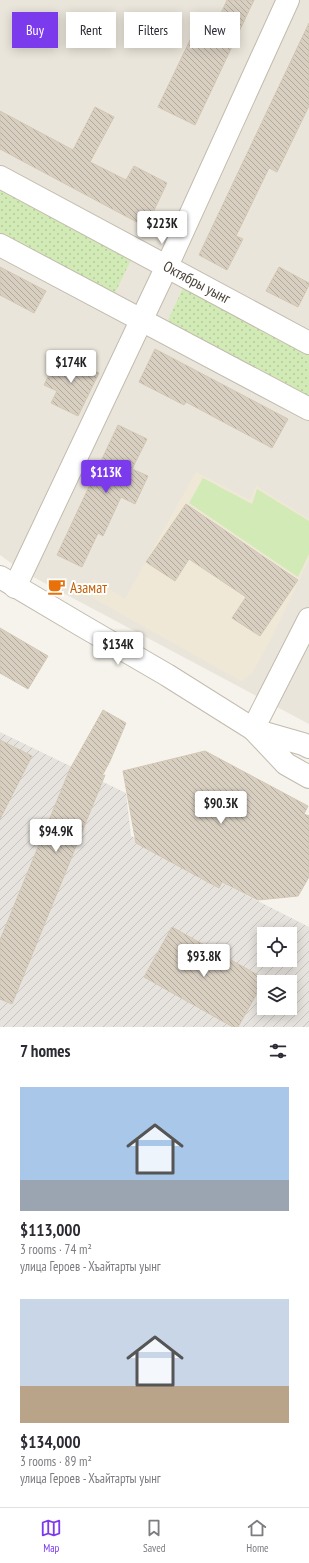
<!DOCTYPE html>
<meta charset="utf-8">
<style>
body{margin:0;font-family:"PT Sans Narrow",sans-serif;background:#f7f7f7;color:#2b2b33;height:100vh;display:flex;flex-direction:column;font-size:15px;white-space:nowrap}
*{box-sizing:border-box;margin:0}
p{font-size:13px;color:#7c7c81}
.icon{flex:none;width:22px;height:22px;fill:none;stroke:currentColor;stroke-width:2;stroke-linecap:round;stroke-linejoin:round}
.map{position:relative;height:1027px;overflow:hidden}
.details{display:flex;flex-direction:column;background:#fff;flex:1}
.details>*{flex:none}
.top-card{position:absolute;left:12px;top:12px;width:285px;height:36px;display:flex;gap:8px}
.buttons{position:absolute;left:257px;top:927px;display:grid;gap:8px}
.buttons a{display:grid;place-items:center;width:40px;height:40px;border-radius:0px;background:#fff;box-shadow:0 2px 10px #0003;font-size:20px}
.price{position:absolute;translate:-50% -34px;padding:0 9px;border-radius:4px;background:#fff;color:#222;font-size:13px;line-height:26px;filter:drop-shadow(0 1px 2px #0008)}
.price::after{content:'';position:absolute;left:50%;top:24px;width:12px;height:9px;margin-left:-6px;background:inherit;clip-path:polygon(0 0,100% 0,50% 100%)}
.price.selected{background:#7c3aed;color:#fff}
ul{padding:0;list-style:none}
li{display:grid;align-content:center;gap:8px;height:212px;padding:0 20px}
li span{display:grid;place-items:center;height:124px;border-radius:0px;color:#555}
li>.icon{margin-inline-start:auto}
span .icon{width:72px;height:72px;fill:#fffc;stroke-width:1}
li b{font-size:17px}
h2{display:flex;justify-content:space-between;align-items:center;height:48px;padding:0 20px;font-size:17px}
.chip{padding:0 14px;border-radius:0px;background:#fff;box-shadow:0 2px 10px #0003;font-size:14px;line-height:36px}
.chip.selected{background:#7c3aed;color:#fff}
.dock{display:flex;justify-content:space-around;align-items:center;height:56px;border-top:1px solid #e1e1e2;background:#fff;font-size:11px;color:#7c7c81}
.dock a{display:grid;justify-items:center;gap:2px}
.dock .selected{color:#7c3aed}
.map>svg:first-child{display:block}
</style>
<div class="map">
<svg width="309" height="1027" viewBox="0 0 309 1027">
<defs>
<pattern id="industrial-furrows" width="10" height="10" patternUnits="userSpaceOnUse"><rect width="10" height="10" fill="#e6e2dd"/><path d="M-1 1l2-2M0 10L10 0M9 11l2-2" fill="none" stroke="#c7c3be"/></pattern>
<pattern id="park-dots" width="8" height="8" patternUnits="userSpaceOnUse"><rect width="8" height="8" fill="#d2eab5"/><path d="M2 2h.1M6 6h.1" fill="none" stroke="#b6ca9c" stroke-width="1.8" stroke-linecap="round"/></pattern>
<pattern id="building-back-hatch" width="6" height="6" patternUnits="userSpaceOnUse"><rect width="6" height="6" fill="#d8cfc1"/><path d="M-1 5l2 2M0 0l6 6M5-1l2 2" fill="none" stroke="#b1aa9e"/></pattern>
</defs>
<rect width="100%" height="100%" fill="#f6f3ec"/>
<!-- residential -->
<path fill="#eae5da" d="M0,0H309V724L22,571L0,555Z"/>
<!-- industrial -->
<path fill="url(#industrial-furrows)" fill-rule="evenodd" d="M0,732L126,793L131,836L309,927V1027H0ZM264,934H290V960H264ZM264,982H290V1008H264Z"/>
<!-- education -->
<path fill="#efe8d6" d="M196,472L250,500L256,486L309,519V559L272,637L252,673L241,681L86,594L93,579L125,599Z"/>
<!-- park -->
<path fill="url(#park-dots)" d="M0,185L132,258L115,293H108L0,235Z
M183,288L190,289L309,353V398L173,325L168,320Z"/>
<!-- pitch -->
<path fill="#d2eab5" d="M203,478L252,504L257,489L309,521V554L298,577L189,503Z"/>
<!-- building -->
<path fill="url(#building-back-hatch)" stroke="#d3c7b4" d="M227,0H254L195,125L158,107L203,13L218,20Z
M309,23V106L277,172L269,168L236,236L243,239L227,270L199,255Z
M95,107L114,117L90,162L126,180L134,166L167,183L146,227L0,149V111L73,150Z
M0,267L46,291L34,313L0,295Z
M279,267L309,283V285L298,307L266,291Z
M155,349L288,419L272,448L186,402L184,405L139,382Z
M59,354L99,373L78,416L51,403L57,391L44,385Z
M118,425L147,439L132,469L148,476L135,504L121,497L103,536L98,533L82,567L57,555Z
M186,504L298,580L260,636L232,618L246,597L189,559L175,581L146,562Z
M0,628L48,656L28,689L0,673Z
M103,710L126,723L110,761L102,776L105,775L12,1004L0,999V940L70,769Z
M0,740L32,756L0,819Z
M205,751L308,806L304,814L309,816V877L298,896L258,900L222,882L219,888L136,843L123,771Z
M172,927L265,979L238,1027H233L144,977Z"/>
<g fill="none" stroke-linecap="round" stroke-linejoin="round">
<defs>
<path id="minor" d="M15,587L167,266L288,0
M253,729L309,619"/>
<path id="tertiary" d="M0,177L309,343
M0,245L309,409
M0,577L81,625L167,675L253,729L286,764L309,777
M254,730L303,744L309,747"/>
</defs>
<!-- minor casing -->
<use href="#minor" stroke="#c2bbae" stroke-width="24"/>
<!-- tertiary casing -->
<use href="#tertiary" stroke="#c2bbae" stroke-width="24"/>
<!-- minor -->
<use href="#minor" stroke="#fff" stroke-width="22"/>
<!-- tertiary -->
<use href="#tertiary" stroke="#fff" stroke-width="22"/>
</g>
<!-- icons -->
<defs>
<symbol id="cafe-bare" viewBox="-9 -9 18 18"><path d="M-5.5-4.5H6V0H3Q3 3.5 0 3.5H-2.5Q-5.5 3.5-5.5 0ZM3-3.2v2h1.7v-2ZM-6 4.5H4V6H-6Z" fill="#e8710a" stroke="#fff" stroke-width="2.5" paint-order="stroke"/></symbol>
</defs>
<g fill-rule="evenodd">
<use href="#cafe-bare" x="44" y="574" width="25" height="25"/>
</g>
<g text-anchor="middle" dominant-baseline="central" stroke-width="4" stroke-linejoin="round" paint-order="stroke">
<!-- street labels -->
<g font-size="15" fill="#4b4439" stroke="#fff">
<text transform="translate(197 282) rotate(28)">Октябры уынг</text>
</g>
<!-- food labels -->
<g font-size="15" fill="#c56008" stroke="#fff" text-anchor="start">
<text x="70" y="587">Азамат</text>
</g>
</g>
</svg>
<div class="buttons">
<a><svg class="icon" aria-label="locate" viewBox="0 0 24 24"><circle cx="12" cy="12" r="6"/><path d="M12 2v4M12 18v4M2 12h4M18 12h4"/></svg></a>
<a><svg class="icon" aria-label="layers" viewBox="0 0 24 24"><path d="M12 4l9 5-9 5-9-5zM3 14l9 5 9-5"/></svg></a>
</div>
<b class="price" style="left:162px;top:245px">$223K</b>
<b class="price" style="left:71px;top:384px">$174K</b>
<b class="price selected" style="left:106px;top:494px">$113K</b>
<b class="price" style="left:118px;top:666px">$134K</b>
<b class="price" style="left:221px;top:825px">$90.3K</b>
<b class="price" style="left:56px;top:853px">$94.9K</b>
<b class="price" style="left:204px;top:978px">$93.8K</b>
<div class="top-card">
<a class="chip selected">Buy</a>
<a class="chip">Rent</a>
<a class="chip">Filters</a>
<a class="chip">New</a>
</div>
</div>
<section class="details">
<h2>7 homes<svg class="icon" aria-label="filters" viewBox="0 0 24 24"><path d="M4 7h16M4 17h16"/><circle cx="9" cy="7" r="2"/><circle cx="15" cy="17" r="2"/></svg></h2>
<ul>
<li><span style="background:linear-gradient(#a9c7e8 75%,#9aa5b1 0)"><svg class="icon" aria-label="home" viewBox="0 0 24 24"><path d="M3 11l9-7 9 7M6 9v11h12V9"/></svg></span><div><b>$113,000</b><p>3 rooms · 74 m²</p><p>улица Героев - Хъайтарты уынг</p></div></li>
<li><span style="background:linear-gradient(#c9d6e8 70%,#b9a48a 0)"><svg class="icon" aria-label="home" viewBox="0 0 24 24"><path d="M3 11l9-7 9 7M6 9v11h12V9"/></svg></span><div><b>$134,000</b><p>3 rooms · 89 m²</p><p>улица Героев - Хъайтарты уынг</p></div></li>
</ul>
</section>
<nav class="dock">
<a class="selected"><svg class="icon" aria-label="map" viewBox="0 0 24 24"><path d="M3 6l6-2 6 2 6-2v14l-6 2-6-2-6 2zM9 4v14M15 6v14"/></svg>Map</a>
<a><svg class="icon" aria-label="saved" viewBox="0 0 24 24"><path d="M7 4h10v16l-5-4-5 4z"/></svg>Saved</a>
<a><svg class="icon" aria-label="home" viewBox="0 0 24 24"><path d="M3 11l9-7 9 7M6 9v11h12V9"/></svg>Home</a>
</nav>
